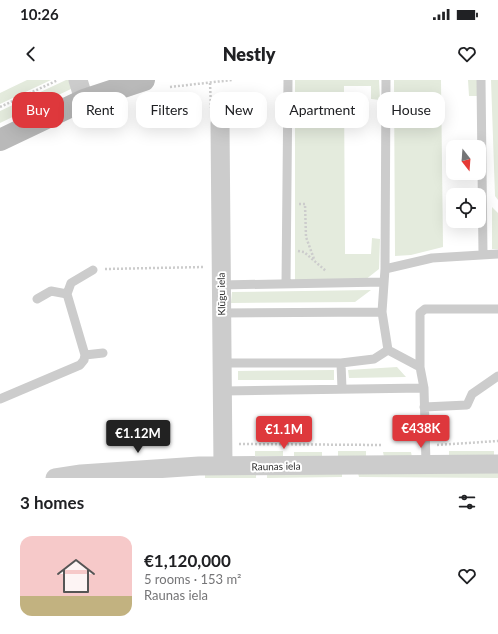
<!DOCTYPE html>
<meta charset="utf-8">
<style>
body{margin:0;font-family:Lato,sans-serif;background:#f2f2f2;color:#202124;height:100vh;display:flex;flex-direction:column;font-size:15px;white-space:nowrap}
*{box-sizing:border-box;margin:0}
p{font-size:13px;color:#757577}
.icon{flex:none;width:22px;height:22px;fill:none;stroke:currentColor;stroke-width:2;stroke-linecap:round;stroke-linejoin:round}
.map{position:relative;height:398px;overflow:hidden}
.side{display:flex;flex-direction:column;background:#fff;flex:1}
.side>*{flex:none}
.guide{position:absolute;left:12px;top:12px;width:474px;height:36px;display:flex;gap:8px}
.needle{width:26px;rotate:163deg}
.tools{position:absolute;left:446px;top:60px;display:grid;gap:8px}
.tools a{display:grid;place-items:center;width:40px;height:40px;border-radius:8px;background:#fff;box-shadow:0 4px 16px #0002;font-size:20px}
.price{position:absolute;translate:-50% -34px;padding:0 9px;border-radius:4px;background:#de383c;color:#fff;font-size:13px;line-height:26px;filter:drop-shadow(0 1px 2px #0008)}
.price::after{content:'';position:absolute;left:50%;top:24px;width:12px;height:9px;margin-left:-6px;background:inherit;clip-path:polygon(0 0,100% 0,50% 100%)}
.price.current{background:#222;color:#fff}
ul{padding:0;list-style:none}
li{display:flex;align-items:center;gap:12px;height:100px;padding:0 20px}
li span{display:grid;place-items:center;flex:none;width:112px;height:80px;border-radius:12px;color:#555}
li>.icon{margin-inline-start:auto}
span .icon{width:48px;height:48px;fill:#fffc;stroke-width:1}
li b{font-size:17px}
h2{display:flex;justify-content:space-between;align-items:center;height:48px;padding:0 20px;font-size:17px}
.tag{padding:0 14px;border-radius:12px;background:#fff;box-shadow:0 4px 16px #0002;font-size:14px;line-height:36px}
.tag.current{background:#de383c;color:#fff}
.status{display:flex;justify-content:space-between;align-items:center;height:28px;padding:0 20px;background:#fff;direction:ltr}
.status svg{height:11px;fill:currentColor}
header{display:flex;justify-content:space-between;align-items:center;height:52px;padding:0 20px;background:#fff;font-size:18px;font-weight:800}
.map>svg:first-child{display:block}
</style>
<div class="status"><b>10:26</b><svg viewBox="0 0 49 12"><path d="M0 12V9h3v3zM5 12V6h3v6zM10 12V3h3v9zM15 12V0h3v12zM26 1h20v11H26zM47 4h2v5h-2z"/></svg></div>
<header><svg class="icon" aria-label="back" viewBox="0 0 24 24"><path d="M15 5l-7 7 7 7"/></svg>Nestly<svg class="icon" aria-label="heart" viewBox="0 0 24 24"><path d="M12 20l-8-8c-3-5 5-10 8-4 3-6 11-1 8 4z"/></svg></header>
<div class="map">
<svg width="498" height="398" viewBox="0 0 498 398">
<rect width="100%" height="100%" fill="#fff"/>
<!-- green -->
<path fill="#e4ebdd" d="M27,0H51L0,24V13Z
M66,0H71L73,8L0,43V31Z
M295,0H379L380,20L371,19V6H344L345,174H371L372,158L380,159L379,189L365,200H295Z
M394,0H441L443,167L411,175L395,176Z
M468,0H477L478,16H469Z
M491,0H498V120L495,116Z
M492,127L498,133V169H492Z
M371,210L355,222L231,223L232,212Z
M397,287L406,297L349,298L348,290Z
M334,290V300H238V291Z
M255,371H283V376H255Z
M338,371H366V377H338Z
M449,371H494V376L449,377Z
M294,372H322V377L294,378Z
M383,372H411L412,377H384Z
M357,389L498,391V398L359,397Z
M267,392H342V397L267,398Z
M256,393V398H205V395Z"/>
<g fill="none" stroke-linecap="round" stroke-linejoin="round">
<!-- path -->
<path stroke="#ccc" stroke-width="2.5" stroke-dasharray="2 2" stroke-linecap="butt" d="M210,3L211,28
M170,7L232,0
M0,27L58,0
M299,124H305L306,157L314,179
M298,171L304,172L326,191
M105,189L204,187
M239,364L382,365
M437,365L498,361"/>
<!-- lane -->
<path stroke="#ccc" stroke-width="9" d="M386,0L385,189L382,232L388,270L420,287L424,308L426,384
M481,0L483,174
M385,189L432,178L498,174
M286,204L288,0
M221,205L383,202
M37,219L51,211L67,214
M222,233L382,232
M85,275L103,273
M222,283H341L374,279L388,270
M341,283L342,309
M420,287V233L425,229H498
M223,311L424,308
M0,319L80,285L84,280L85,275L67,214L71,203L93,190
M424,327L467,325L472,314L498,296"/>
<!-- street -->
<path stroke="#ccc" stroke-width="19" d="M78,0L84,20
M220,43L223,386
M55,398L81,394L199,386L498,384"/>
<!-- secondary -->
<path stroke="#b9b9b9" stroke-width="22" d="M0,60L84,20L144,0"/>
</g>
<g text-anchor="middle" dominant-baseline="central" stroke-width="4" stroke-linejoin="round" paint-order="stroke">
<!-- street labels -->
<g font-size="10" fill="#2f2f2f" stroke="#fff">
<text transform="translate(221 214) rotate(-91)">Klūgu iela</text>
<text transform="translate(276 386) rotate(-1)">Raunas iela</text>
</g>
</g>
</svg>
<div class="tools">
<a><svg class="needle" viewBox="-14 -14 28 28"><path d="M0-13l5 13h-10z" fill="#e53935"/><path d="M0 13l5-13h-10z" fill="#757577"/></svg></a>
<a><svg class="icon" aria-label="locate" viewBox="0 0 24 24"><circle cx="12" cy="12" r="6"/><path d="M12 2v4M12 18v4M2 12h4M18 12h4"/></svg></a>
</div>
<b class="price" style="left:421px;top:369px">€438K</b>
<b class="price" style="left:284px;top:370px">€1.1M</b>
<b class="price current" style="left:138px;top:374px">€1.12M</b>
<div class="guide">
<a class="tag current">Buy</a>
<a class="tag">Rent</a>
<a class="tag">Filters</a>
<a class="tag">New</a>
<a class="tag">Apartment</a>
<a class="tag">House</a>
</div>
</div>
<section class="side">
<h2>3 homes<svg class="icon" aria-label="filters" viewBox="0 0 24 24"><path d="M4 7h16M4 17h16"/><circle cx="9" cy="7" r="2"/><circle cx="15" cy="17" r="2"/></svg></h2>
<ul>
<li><span style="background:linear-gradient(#f6c9c9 75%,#c2b280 0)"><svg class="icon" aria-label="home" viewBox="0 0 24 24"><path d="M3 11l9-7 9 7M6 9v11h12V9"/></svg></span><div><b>€1,120,000</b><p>5 rooms · 153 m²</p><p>Raunas iela</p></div><svg class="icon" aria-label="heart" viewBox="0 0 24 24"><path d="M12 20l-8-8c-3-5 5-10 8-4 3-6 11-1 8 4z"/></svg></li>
</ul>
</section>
